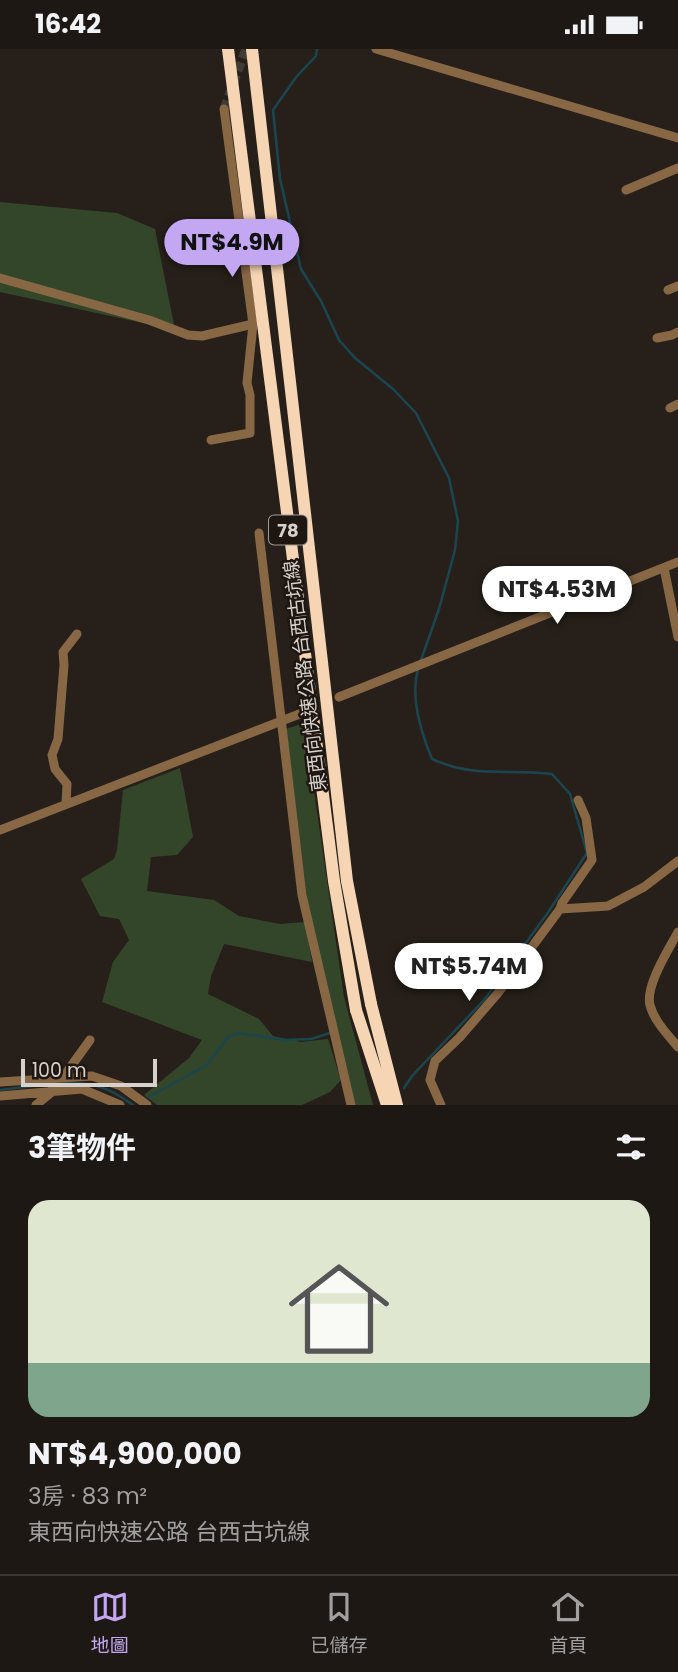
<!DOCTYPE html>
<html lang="zh-TW">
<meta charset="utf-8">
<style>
body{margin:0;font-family:Poppins,"Noto Sans TC",sans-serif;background:#25211d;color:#f1f3f6;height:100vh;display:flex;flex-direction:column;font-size:26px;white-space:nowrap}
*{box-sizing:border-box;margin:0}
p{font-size:23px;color:#a0a0a0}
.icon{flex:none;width:38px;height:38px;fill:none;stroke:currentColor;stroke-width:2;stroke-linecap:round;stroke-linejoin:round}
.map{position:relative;height:1056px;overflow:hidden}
.drawer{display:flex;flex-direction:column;background:#1d1814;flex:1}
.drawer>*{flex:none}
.scale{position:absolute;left:21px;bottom:18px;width:136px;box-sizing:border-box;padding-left:7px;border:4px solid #d6d1cd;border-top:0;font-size:19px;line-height:24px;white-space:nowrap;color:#d6d1cd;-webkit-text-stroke:5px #1e1611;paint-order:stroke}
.price{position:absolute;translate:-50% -60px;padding:0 16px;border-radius:24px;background:#fff;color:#222;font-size:23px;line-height:46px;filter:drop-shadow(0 2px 4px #0008)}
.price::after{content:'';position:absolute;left:50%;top:42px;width:21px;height:16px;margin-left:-10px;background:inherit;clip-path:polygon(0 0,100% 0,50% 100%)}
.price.selected{background:#c3a7f2;color:#111}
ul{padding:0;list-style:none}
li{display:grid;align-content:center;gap:14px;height:371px;padding:0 28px}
li span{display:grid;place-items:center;height:217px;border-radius:21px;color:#555}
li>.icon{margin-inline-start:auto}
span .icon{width:126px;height:126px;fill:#fffc;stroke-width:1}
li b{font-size:30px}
h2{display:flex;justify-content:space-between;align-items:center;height:84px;padding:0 28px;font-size:30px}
.status{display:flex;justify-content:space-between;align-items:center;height:49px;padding:0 35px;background:#1d1814;direction:ltr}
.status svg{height:19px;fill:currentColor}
.tab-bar{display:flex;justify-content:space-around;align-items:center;height:98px;border-top:2px solid #3b3734;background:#1d1814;font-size:19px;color:#a0a0a0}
.tab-bar a{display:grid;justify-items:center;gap:4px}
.tab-bar .selected{color:#c3a7f2}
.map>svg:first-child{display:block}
</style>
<div class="status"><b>16:42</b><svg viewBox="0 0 49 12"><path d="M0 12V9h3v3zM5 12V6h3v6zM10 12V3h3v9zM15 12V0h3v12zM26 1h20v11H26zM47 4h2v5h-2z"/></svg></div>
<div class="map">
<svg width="678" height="1056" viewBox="0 0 678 1056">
<rect width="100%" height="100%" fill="#27201a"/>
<!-- green -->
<path fill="#344629" d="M0,153L117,164L155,180L175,281L0,243Z
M304,674L344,948L373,1056H354L307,849L286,680Z
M180,719L193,788L177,806L151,808L147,842L214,851L239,867L280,875L305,873L312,913L224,895L211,927L208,945L259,970L273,987L301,993L328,990L341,1031L330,1043L302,1056H157L144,1046L189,1009L202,991L102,953L113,913L129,891L119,870L100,867L81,830L114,810L117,801L123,741Z"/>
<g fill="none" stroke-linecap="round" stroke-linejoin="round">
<!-- stream -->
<path stroke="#1b4650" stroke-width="2.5" d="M317,0L316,7L297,27L273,61L280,130L301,220L321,252L339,291L355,309L393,340L416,364L449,429L458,472L455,501L439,560L420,614
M55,1035C88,1031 107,1037 133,1056
M404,1039L412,1027L484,951L547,865L587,804L570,745L552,725C508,719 475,730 432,710C421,683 410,649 418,620
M0,1041L48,1035
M149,1048L207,1016L228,988L238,984L285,991L311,990L333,983"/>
<!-- minor-tunnel -->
<path stroke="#413b35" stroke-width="9" stroke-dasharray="9 4.5" stroke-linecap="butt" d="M224,60L246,0"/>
<!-- minor -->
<path stroke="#886745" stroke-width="9" d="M376,0L678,89
M626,141L678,119
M0,229L149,271L188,286L202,287L253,275
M668,241L678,237
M657,289L672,286L678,283
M670,359L678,355
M211,391L250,384V346L247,334L253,275L224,60
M259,484L302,846L351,1056
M664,519L678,588
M339,648L678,513
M66,755L67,735L55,720L52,706L58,690L64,616L63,603L77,585
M0,781L302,664
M560,860L608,857L644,838L678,812
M678,883C669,900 645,937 650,956C654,972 668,986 678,998
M64,1027L90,991
M0,1033L92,1027L121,1037L147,1056
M0,1047L82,1040L120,1056
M36,1056L53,1042L51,1028
M441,1056L430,1031L435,1012L460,988L498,944L560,860L562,854L592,811L586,769L578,751"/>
<!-- highway -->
<path stroke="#f6d5b4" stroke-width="12" d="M371,955L397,1056
M356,961L387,1056"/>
<!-- highway-bridge -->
<path stroke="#f6d5b4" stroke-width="12" d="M228,0L334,832L356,961
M252,0L347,832L371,955"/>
</g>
<g text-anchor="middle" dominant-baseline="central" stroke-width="5" stroke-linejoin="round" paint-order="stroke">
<!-- shield labels -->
<rect fill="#1e1611" stroke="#9f9995" stroke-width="2" x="269" y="466.5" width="38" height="29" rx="5"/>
<g font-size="18" font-weight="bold" fill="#d6d1cd">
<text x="288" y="481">78</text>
</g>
<!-- street labels -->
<g font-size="19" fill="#d6d1cd" stroke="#1e1611">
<text transform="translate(305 627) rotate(-97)">東西向快速公路 台西古坑線</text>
</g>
</g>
</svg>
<div class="scale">100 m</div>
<b class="price selected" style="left:232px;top:230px">NT$4.9M</b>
<b class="price" style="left:557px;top:577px">NT$4.53M</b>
<b class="price" style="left:469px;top:954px">NT$5.74M</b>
</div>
<section class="drawer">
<h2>3筆物件<svg class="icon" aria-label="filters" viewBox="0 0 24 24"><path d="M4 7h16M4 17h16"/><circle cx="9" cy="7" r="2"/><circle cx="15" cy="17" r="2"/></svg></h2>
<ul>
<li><span style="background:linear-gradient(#dfe7d0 75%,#7fa58c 0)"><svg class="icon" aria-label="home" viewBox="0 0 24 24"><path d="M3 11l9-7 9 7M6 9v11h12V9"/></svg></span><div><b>NT$4,900,000</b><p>3房 · 83 m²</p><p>東西向快速公路 台西古坑線</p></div></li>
</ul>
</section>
<nav class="tab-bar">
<a class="selected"><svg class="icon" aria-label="map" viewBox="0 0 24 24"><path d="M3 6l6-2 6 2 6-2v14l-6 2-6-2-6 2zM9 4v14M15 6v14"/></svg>地圖</a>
<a><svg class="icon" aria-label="saved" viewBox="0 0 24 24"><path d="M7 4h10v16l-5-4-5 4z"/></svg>已儲存</a>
<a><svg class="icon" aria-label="home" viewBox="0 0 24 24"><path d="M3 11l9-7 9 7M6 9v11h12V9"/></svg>首頁</a>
</nav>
